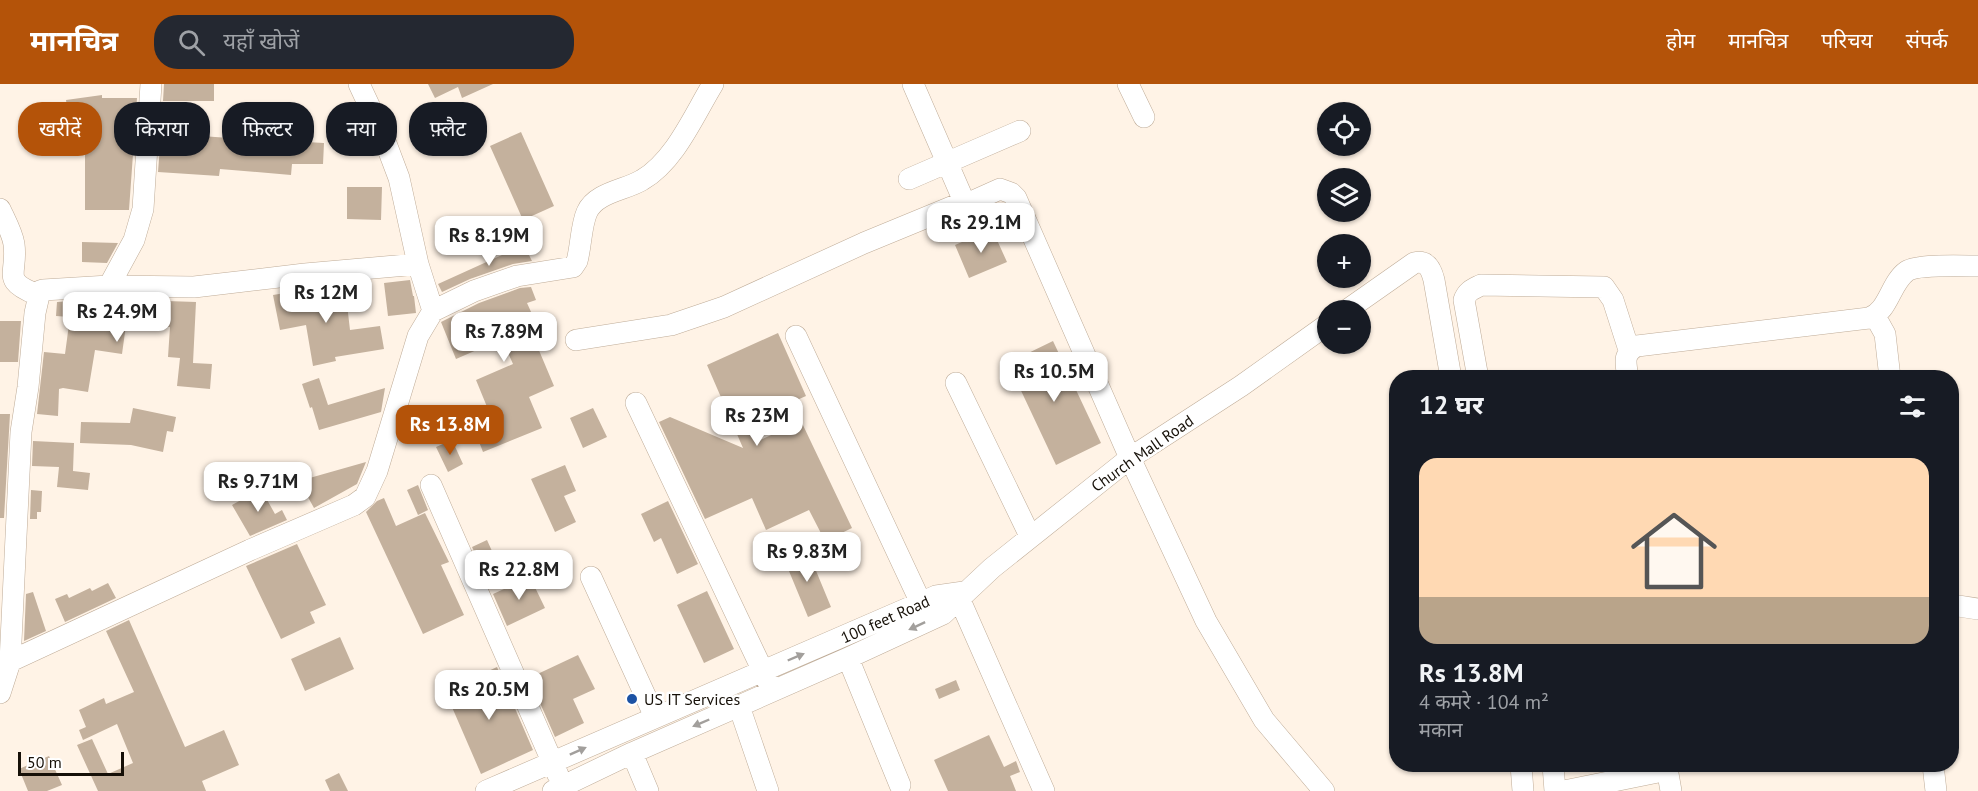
<!DOCTYPE html>
<html lang="hi">
<meta charset="utf-8">
<style>
body{margin:0;font-family:"PT Sans","Noto Sans Devanagari",sans-serif;background:#242831;color:#f1f3f6;height:100vh;display:flex;flex-direction:column;font-size:22px;white-space:nowrap}
*{box-sizing:border-box;margin:0}
p{font-size:20px;color:#9ea1a6}
.icon{flex:none;width:33px;height:33px;fill:none;stroke:currentColor;stroke-width:2;stroke-linecap:round;stroke-linejoin:round}
.map{position:relative;flex:1;overflow:hidden}
.sheet{position:absolute;left:1389px;top:286px;width:570px;height:402px;display:flex;flex-direction:column;background:#171b24;border-radius:24px;box-shadow:0 2px 4px #0004}
.sheet>*{flex:none}
.hud{position:absolute;left:18px;top:18px;width:570px;height:54px;display:flex;gap:12px}
.tools{position:absolute;left:1317px;top:18px;display:grid;gap:12px}
.tools a{display:grid;place-items:center;width:54px;height:54px;border-radius:50%;background:#171b24;box-shadow:0 2px 4px #0004;font-size:30px}
.scale{position:absolute;left:18px;bottom:15px;width:106px;box-sizing:border-box;padding-left:6px;border:3px solid #161008;border-top:0;font-size:16px;line-height:21px;white-space:nowrap;color:#161008;-webkit-text-stroke:4px #fff;paint-order:stroke}
.price{position:absolute;translate:-50% -51px;padding:0 14px;border-radius:12px;background:#fff;color:#222;font-size:20px;line-height:39px;filter:drop-shadow(0 2px 3px #0008)}
.price::after{content:'';position:absolute;left:50%;top:36px;width:18px;height:14px;margin-left:-9px;background:inherit;clip-path:polygon(0 0,100% 0,50% 100%)}
.price.active{background:#b45309;color:#fff}
ul{padding:0;list-style:none}
li{display:grid;align-content:center;gap:12px;height:318px;padding:0 30px}
li+li{border-top:2px solid #363941}
li span{display:grid;place-items:center;height:186px;border-radius:18px;color:#555}
li>.icon{margin-inline-start:auto}
span .icon{width:108px;height:108px;fill:#fffc;stroke-width:1}
li b{font-size:26px}
h2{display:flex;justify-content:space-between;align-items:center;height:72px;padding:0 30px;font-size:26px}
.pill{padding:0 21px;border-radius:24px;background:#171b24;box-shadow:0 2px 4px #0004;font-size:21px;line-height:54px}
.pill.active{background:#b45309;color:#fff}
header{display:flex;align-items:center;gap:36px;box-sizing:border-box;height:84px;padding:0 30px;background:#b45309;color:#fff}
header strong{font-size:28px}
nav{display:flex;gap:33px;margin-inline-start:auto;font-size:21px}
.search{width:420px;height:54px;background:#242831;display:flex;align-items:center;gap:15px;box-sizing:border-box;padding:0 21px;border-radius:24px;color:#9ea1a6;font-size:22px}
.map>svg:first-child{display:block}
</style>
<header>
<strong>मानचित्र</strong>
<div class="search"><svg class="icon" aria-label="search" viewBox="0 0 24 24"><circle cx="10" cy="10" r="6"/><path d="M15 15l6 6"/></svg>यहाँ खोजें</div>
<nav><a>होम</a><a>मानचित्र</a><a>परिचय</a><a>संपर्क</a></nav>
</header>
<div class="map">
<svg width="1978" height="707" viewBox="0 0 1978 707">
<rect width="100%" height="100%" fill="#fff3e6"/>
<!-- building -->
<path fill="#c4b19d" d="M164,0H214V17H163Z
M428,0H493L462,14L458,3L435,14Z
M102,11V14H137L129,126H85V70H81V36L69,37L66,16Z
M521,48L554,122L523,136L490,62Z
M161,49L270,57V56L324,59L323,80H292L291,91L220,85L219,92L158,88Z
M347,103H382L381,136L347,135Z
M992,145L1007,178L969,194L955,161Z
M82,158L118,159L107,179L82,178Z
M524,161L532,177L513,180L470,195L442,208L438,200Z
M410,196L413,212H414L416,229L388,232L384,199Z
M345,203L350,246L380,242L384,265L335,273L336,277L313,282L306,241L280,246L273,211L309,205Z
M531,203L536,216L527,219L546,261L538,264L554,302L529,313L542,344L483,368L473,342L492,335L476,296L513,280L502,255L456,275L441,238L479,219L520,204Z
M109,215L196,218L193,279L212,280L210,305L177,302L180,274L168,273L170,243L126,241L122,270L95,266L88,308L63,304L59,305L58,332L37,330L44,268L65,270L70,233L56,232L57,218Z
M0,237H21L18,278H0Z
M778,249L806,312L747,338L756,358L801,337L852,444L825,457L809,426L766,446L752,414L705,435L659,338L670,333L743,364L707,281Z
M1053,257L1101,359L1056,381L1008,279Z
M319,294L328,321L385,304L381,328L319,346L312,323L310,324L302,300Z
M133,324L176,333L173,348L167,347L163,368L131,361L80,359L81,338L130,339Z
M593,324L607,353L583,364L570,334Z
M0,330H10L4,434H0Z
M452,356L463,380L448,388L436,363Z
M33,357L74,359L73,387L90,389L88,406L57,403L59,383L32,382Z
M366,378L357,400L314,424L299,397Z
M565,381L576,407L564,412L576,438L555,448L531,395Z
M418,401L428,426L418,431L407,406Z
M261,405L275,430L282,426L287,436L250,452L232,421Z
M31,406L42,407L41,428H37V435H30Z
M384,414L396,442L425,429L449,478L441,481L464,531L423,550L366,428L377,417Z
M668,417L698,480L677,490L661,454L654,458L641,430Z
M487,456L496,476L481,482L472,463Z
M297,460L326,521L310,528L315,539L281,555L246,482Z
M807,465L831,523L808,533L784,475Z
M530,493L545,524L507,542L493,510Z
M108,499L116,514L65,538L55,515L67,510L69,514L90,504L92,507Z
M707,507L734,565L704,579L677,521Z
M33,508L46,547L24,557L26,510Z
M129,536L185,663L224,646L239,681L202,697L206,707H98L77,661L92,655L108,690L133,679L117,640L83,656L79,646L86,643L79,626L104,614L106,620L134,608L106,547Z
M340,553L354,585L305,607L291,575Z
M578,571L595,605L573,615L584,639L555,653L529,594Z
M497,583L533,666L481,690L445,607Z
M956,596L960,606L939,615L935,605Z
M989,651L1004,683L1016,677L1020,688L1010,692L1016,707H948L934,676Z
M49,672L62,701L47,707H28L19,685Z
M339,689L348,707H330L325,696Z"/>
<g fill="none" stroke-linecap="round" stroke-linejoin="round">
<defs>
<path id="minor" d="M359,0L382,49L399,94L418,180L433,227
M913,0L963,115L971,118L1000,105L1011,109L1016,114L1130,374L1206,537L1264,636L1324,707
M1128,0L1144,33
M909,95L1020,47
M0,125C5,136 12,148 14,160C18,191 0,196 38,211
M109,202L134,156L143,125L151,0
M1347,226L1414,179C1427,176 1431,184 1434,196L1451,294
M1875,232L1885,250L1890,294
M796,252L921,519
M576,256L671,241L724,223L864,159L966,117
M1478,294L1464,216C1467,207 1473,205 1481,201L1604,203L1613,216L1629,266
M1628,294C1626,280 1622,269 1637,262L1869,234C1889,227 1890,199 1907,187C1918,180 1963,182 1978,182
M956,299L1030,452
M636,319L769,600
M431,401L558,691
M591,493L655,633
M959,514L1044,707
M1952,521L1978,525
M848,574L900,701
M0,582L250,466L354,421L365,413L377,387L418,252L433,227L474,207L517,192L573,183L577,177C581,163 581,141 587,128C596,108 626,106 642,96C675,77 694,31 713,0
M0,609L10,578L21,348L28,303L35,229L40,207L43,206L109,202L194,203L305,190L418,180
M739,622L768,707
M632,669L648,707
M1521,681L1523,707
M1553,681L1555,707
M1933,681L1936,707
M1667,684L1671,707
M486,707L936,512L964,508
M553,707L632,669L848,574L943,530L992,484L1130,374L1241,302L1328,240
M1564,707L1658,688L1667,684L1669,681"/>
</defs>
<!-- minor casing -->
<use href="#minor" stroke="#bfac98" stroke-width="22"/>
<!-- minor -->
<use href="#minor" stroke="#fff" stroke-width="21"/>
</g>
<!-- one-way arrows -->
<defs><path id="oneway-solid" d="M-6-.8H1V-3.2L6.5 0L1 3.2V.8H-6Z" transform="scale(1.5)"/></defs>
<g fill="#a29f9c">
<use href="#oneway-solid" transform="translate(917 542) rotate(155)"/>
<use href="#oneway-solid" transform="translate(796 573) rotate(-23)"/>
<use href="#oneway-solid" transform="translate(701 639) rotate(157)"/>
<use href="#oneway-solid" transform="translate(578 667) rotate(-24)"/>
</g>
<!-- markers -->
<circle fill="#1c52a4" stroke="#fff" stroke-width="2" cx="632" cy="615" r="6"/>
<g text-anchor="middle" dominant-baseline="central" stroke-width="5" stroke-linejoin="round" paint-order="stroke">
<!-- street labels -->
<g font-size="16" fill="#161008" stroke="#fff">
<text transform="translate(1142 369) rotate(-35)">Church Mall Road</text>
<text transform="translate(885 535) rotate(-24)">100 feet Road</text>
</g>
<!-- poi labels -->
<g font-size="16" fill="#161008" stroke="#fff" text-anchor="start">
<text x="644" y="615">US IT Services</text>
</g>
</g>
</svg>
<div class="tools">
<a><svg class="icon" aria-label="locate" viewBox="0 0 24 24"><circle cx="12" cy="12" r="6"/><path d="M12 2v4M12 18v4M2 12h4M18 12h4"/></svg></a>
<a><svg class="icon" aria-label="layers" viewBox="0 0 24 24"><path d="M12 4l9 5-9 5-9-5zM3 14l9 5 9-5"/></svg></a>
<a>+</a>
<a>−</a>
</div>
<div class="scale">50 m</div>
<b class="price" style="left:981px;top:170px">Rs 29.1M</b>
<b class="price" style="left:489px;top:183px">Rs 8.19M</b>
<b class="price" style="left:326px;top:240px">Rs 12M</b>
<b class="price" style="left:117px;top:259px">Rs 24.9M</b>
<b class="price" style="left:504px;top:279px">Rs 7.89M</b>
<b class="price" style="left:1054px;top:319px">Rs 10.5M</b>
<b class="price" style="left:757px;top:363px">Rs 23M</b>
<b class="price active" style="left:450px;top:372px">Rs 13.8M</b>
<b class="price" style="left:258px;top:429px">Rs 9.71M</b>
<b class="price" style="left:807px;top:499px">Rs 9.83M</b>
<b class="price" style="left:519px;top:517px">Rs 22.8M</b>
<b class="price" style="left:489px;top:637px">Rs 20.5M</b>
<div class="hud">
<a class="pill active">खरीदें</a>
<a class="pill">किराया</a>
<a class="pill">फ़िल्टर</a>
<a class="pill">नया</a>
<a class="pill">फ़्लैट</a>
</div>
<section class="sheet">
<h2>12 घर<svg class="icon" aria-label="filters" viewBox="0 0 24 24"><path d="M4 7h16M4 17h16"/><circle cx="9" cy="7" r="2"/><circle cx="15" cy="17" r="2"/></svg></h2>
<ul>
<li><span style="background:linear-gradient(#ffd9b3 75%,#b9a48a 0)"><svg class="icon" aria-label="home" viewBox="0 0 24 24"><path d="M3 11l9-7 9 7M6 9v11h12V9"/></svg></span><div><b>Rs 13.8M</b><p>4 कमरे · 104 m²</p><p>मकान</p></div></li>
</ul>
</section>
</div>
